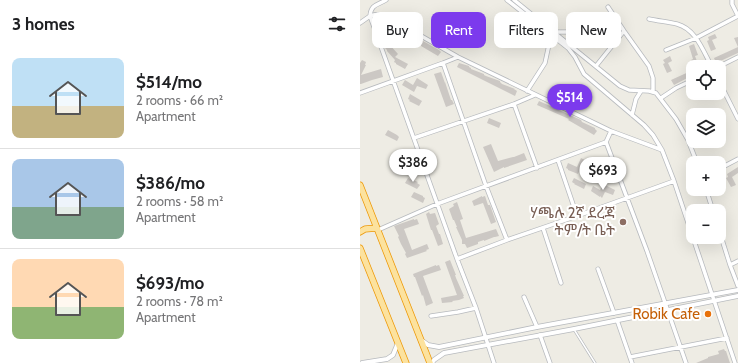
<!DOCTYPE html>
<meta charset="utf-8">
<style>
body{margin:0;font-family:Cabin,"Noto Sans Ethiopic",sans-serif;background:#f2f2f2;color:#202124;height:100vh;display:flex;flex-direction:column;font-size:15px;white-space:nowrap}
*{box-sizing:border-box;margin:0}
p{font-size:13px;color:#757577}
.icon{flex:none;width:22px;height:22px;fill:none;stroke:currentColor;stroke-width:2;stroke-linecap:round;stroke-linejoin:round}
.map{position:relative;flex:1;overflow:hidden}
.drawer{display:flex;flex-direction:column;background:#fff;width:360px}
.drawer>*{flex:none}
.banner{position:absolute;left:12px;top:12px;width:306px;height:36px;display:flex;gap:8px}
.buttons{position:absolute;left:326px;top:60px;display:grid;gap:8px}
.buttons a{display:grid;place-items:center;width:40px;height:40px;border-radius:8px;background:#fff;box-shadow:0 4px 16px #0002;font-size:20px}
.price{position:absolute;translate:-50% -34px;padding:0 9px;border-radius:14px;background:#fff;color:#222;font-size:13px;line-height:26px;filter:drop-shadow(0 1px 2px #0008)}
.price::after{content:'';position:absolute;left:50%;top:24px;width:12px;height:9px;margin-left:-6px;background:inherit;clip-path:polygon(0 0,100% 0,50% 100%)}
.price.selected{background:#7c3aed;color:#fff}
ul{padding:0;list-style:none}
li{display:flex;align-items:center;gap:12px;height:100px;padding:0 12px}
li+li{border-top:1px solid #e0e0e0}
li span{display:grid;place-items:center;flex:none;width:112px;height:80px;border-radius:8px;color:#555}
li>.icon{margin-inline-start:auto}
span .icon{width:48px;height:48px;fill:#fffc;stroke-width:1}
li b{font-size:17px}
h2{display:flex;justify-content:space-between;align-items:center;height:48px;padding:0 12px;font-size:17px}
.tag{padding:0 14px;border-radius:8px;background:#fff;box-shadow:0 4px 16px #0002;font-size:14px;line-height:36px}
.tag.selected{background:#7c3aed;color:#fff}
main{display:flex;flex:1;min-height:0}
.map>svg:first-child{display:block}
</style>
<main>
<section class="drawer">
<h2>3 homes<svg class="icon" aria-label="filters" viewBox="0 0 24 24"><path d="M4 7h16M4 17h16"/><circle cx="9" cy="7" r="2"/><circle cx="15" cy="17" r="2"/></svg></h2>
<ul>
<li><span style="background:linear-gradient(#bfe0f5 60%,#c2b280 0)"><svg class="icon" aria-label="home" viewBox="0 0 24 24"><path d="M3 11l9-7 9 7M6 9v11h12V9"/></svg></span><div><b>$514/mo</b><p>2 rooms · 66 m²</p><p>Apartment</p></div></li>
<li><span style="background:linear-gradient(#a9c7e8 60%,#7fa58c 0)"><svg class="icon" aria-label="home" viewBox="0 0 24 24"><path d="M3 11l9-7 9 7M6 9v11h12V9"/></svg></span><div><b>$386/mo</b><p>2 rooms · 58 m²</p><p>Apartment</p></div></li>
<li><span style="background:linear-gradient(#ffd9b3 60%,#8fb573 0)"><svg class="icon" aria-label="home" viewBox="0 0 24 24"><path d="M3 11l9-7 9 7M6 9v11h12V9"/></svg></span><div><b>$693/mo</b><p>2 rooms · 78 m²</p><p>Apartment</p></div></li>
</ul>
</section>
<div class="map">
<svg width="378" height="363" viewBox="0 0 378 363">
<rect width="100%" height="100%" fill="#eeece4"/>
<!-- building -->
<path fill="#ccc8c4" d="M24,19L79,50L81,52L78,56L22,23Z
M355,34L357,38L352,40L356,49L351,51L347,41L349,40L348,37Z
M378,37V53L356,63L354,58L378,47L374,38Z
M29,44L38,54L35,57L48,64L45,69L36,64V63L34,62L35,60L27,51V50L25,48Z
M334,44L338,55L335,56L338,64L343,62L345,67H331L334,66L331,60L333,59L329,46Z
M310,56L312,61L308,63L312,71L307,73L303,64L305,63L303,60Z
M2,60L6,62L5,65H6L1,75L21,69L23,77L12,80L1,84H0V63Z
M99,63L109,66V67L111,68V69L124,74V75L126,76L140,81V82L142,84L155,89H154L157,91L155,96L97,67Z
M333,70V75L314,85L311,80Z
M81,72L85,83V82L91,100H92L94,104L86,107L74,74Z
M57,78L68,85L66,89L57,86L54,92L42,85L45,80L53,85Z
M50,94L62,101L59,106L49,101L50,100L48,99Z
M179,101L221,120L222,122L235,128V129L237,131L234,135L208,120L209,119L177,105Z
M129,118L141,123L139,128L127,123Z
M28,130L37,135L39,137L37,141L25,135Z
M131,144L138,161L153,157H154L164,153L167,160L144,168V167L134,172L123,147Z
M221,158L231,163V164L233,165L231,170L222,165L218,174L208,170V169L206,168L208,163L217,167Z
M378,167V173L372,177L376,185L371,187L366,178L368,177L367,174Z
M48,178L58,182L57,183L60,185L57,189L45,183Z
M214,178L226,184L224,189L214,184H215L212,182Z
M243,184L255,190L253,195L245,192L242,198L240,196V197L231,191L233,186L240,190Z
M54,192L63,196V197L65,198L63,203L51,197Z
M122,196V197L125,196L128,205H130L136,222L131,224L123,203L114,206L112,201Z
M97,202L103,219L100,220L106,238L136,229L139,236L135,237H134L124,241V240L118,242V244L107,248L105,244H102V240L96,227H97L94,220H93L89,209L94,206L93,204Z
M69,212L70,214L75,213L79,224L76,226L79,234H80L83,244L78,246L72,230H71L66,214Z
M54,219V220L57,219L59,224L44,229L52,250L67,244L69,249L66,250L67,251L47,258L45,254L46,253L41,244L38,237L39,236L34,226Z
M90,260L96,275H95L96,278L104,296H103L104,298L99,300L92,301L93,302L82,303L81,298L97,295L85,262Z
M76,265V266L79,265L81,270L63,276L73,303L66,306L63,295L62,296L55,277H54L53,274Z
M364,349L365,351H366L370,363H336L348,358V357L359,354L358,351Z"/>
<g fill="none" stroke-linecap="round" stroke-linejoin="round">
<defs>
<path id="service" d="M215,331L235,363"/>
<path id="minor" d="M26,0C18,5 11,4 10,16C17,14 21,14 28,17L98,57L251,131L246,142
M147,0L208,48L215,57L224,74L284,125L293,135L302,150L314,181L375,363
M154,0L260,86L269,90L289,91L296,93L316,119L328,140L337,163
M372,0V4L378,16
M248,7L264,31L289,66L293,78V91
M289,19C299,21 308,22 317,24C336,29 343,51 352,67
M0,23L10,16L97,259L116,308L134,363
M194,32H208L224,29L230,21L232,20L248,24L256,20
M306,50L336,38L378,16
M83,63L98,57
M236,66L264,31
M358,67L378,57
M359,81L378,119
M167,91L185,63L191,35
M0,93L83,63L126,186L147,240L217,216L198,160
M301,98L316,88L333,80
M154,104L175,95
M272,115L276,99L281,91
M251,131L302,150
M54,138L154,104L177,168
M359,169L378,159
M346,189L353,211
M217,216L314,181
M183,228L201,283
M18,230L77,204L246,142L287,251L326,363
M359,230L370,265L378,286
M97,259L147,240
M370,265L378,261
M238,269L254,313
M164,297L177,327
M71,316L98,312L116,308
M257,320L272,363
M180,335L190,363
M270,357L367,338"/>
<path id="tertiary" d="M61,340L68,345L79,347L177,327L378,290
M2,363L27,359L33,355L38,343
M72,363L74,360L84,353L214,329L378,296"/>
<path id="trunk" d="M0,185L70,363
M0,232L5,229L17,228
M0,248L46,363"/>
</defs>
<!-- service casing -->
<use href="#service" stroke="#b7babe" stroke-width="3"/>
<!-- minor casing -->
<use href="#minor" stroke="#b7babe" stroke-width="5"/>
<!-- tertiary casing -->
<use href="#tertiary" stroke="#b7babe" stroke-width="5.5"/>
<!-- trunk casing -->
<use href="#trunk" stroke="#ed9806" stroke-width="7"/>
<!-- service -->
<use href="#service" stroke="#fff" stroke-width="1.5"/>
<!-- minor -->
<use href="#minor" stroke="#fff" stroke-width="3.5"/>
<!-- tertiary -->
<use href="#tertiary" stroke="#fff" stroke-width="4"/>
<!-- trunk -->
<use href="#trunk" stroke="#fce29e" stroke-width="5.5"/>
</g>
<!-- markers -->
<circle fill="#8d6e63" stroke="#fff" stroke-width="1.5" cx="263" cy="222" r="4"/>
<circle fill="#e8710a" stroke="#fff" stroke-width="1.5" cx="348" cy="314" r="4"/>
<g text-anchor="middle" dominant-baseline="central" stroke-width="4" stroke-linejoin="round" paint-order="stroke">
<!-- education labels -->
<g font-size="15" fill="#785e54" stroke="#fff" text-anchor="end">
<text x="255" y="213">ሃጫሉ 2ኛ ደረጃ<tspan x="255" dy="17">ትም/ት ቤት</tspan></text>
</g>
<!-- food labels -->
<g font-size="15" fill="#c56008" stroke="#fff" text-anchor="end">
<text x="340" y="314">Robik Cafe</text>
</g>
</g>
</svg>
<div class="buttons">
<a><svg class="icon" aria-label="locate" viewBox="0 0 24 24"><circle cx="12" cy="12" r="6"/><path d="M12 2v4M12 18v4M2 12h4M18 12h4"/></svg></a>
<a><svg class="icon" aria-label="layers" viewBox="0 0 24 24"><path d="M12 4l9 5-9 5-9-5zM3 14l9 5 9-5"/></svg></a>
<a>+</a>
<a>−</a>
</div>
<b class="price selected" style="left:210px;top:118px">$514</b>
<b class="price" style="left:53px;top:183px">$386</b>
<b class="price" style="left:243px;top:191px">$693</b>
<div class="banner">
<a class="tag">Buy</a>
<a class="tag selected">Rent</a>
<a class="tag">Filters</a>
<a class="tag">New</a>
</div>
</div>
</main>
